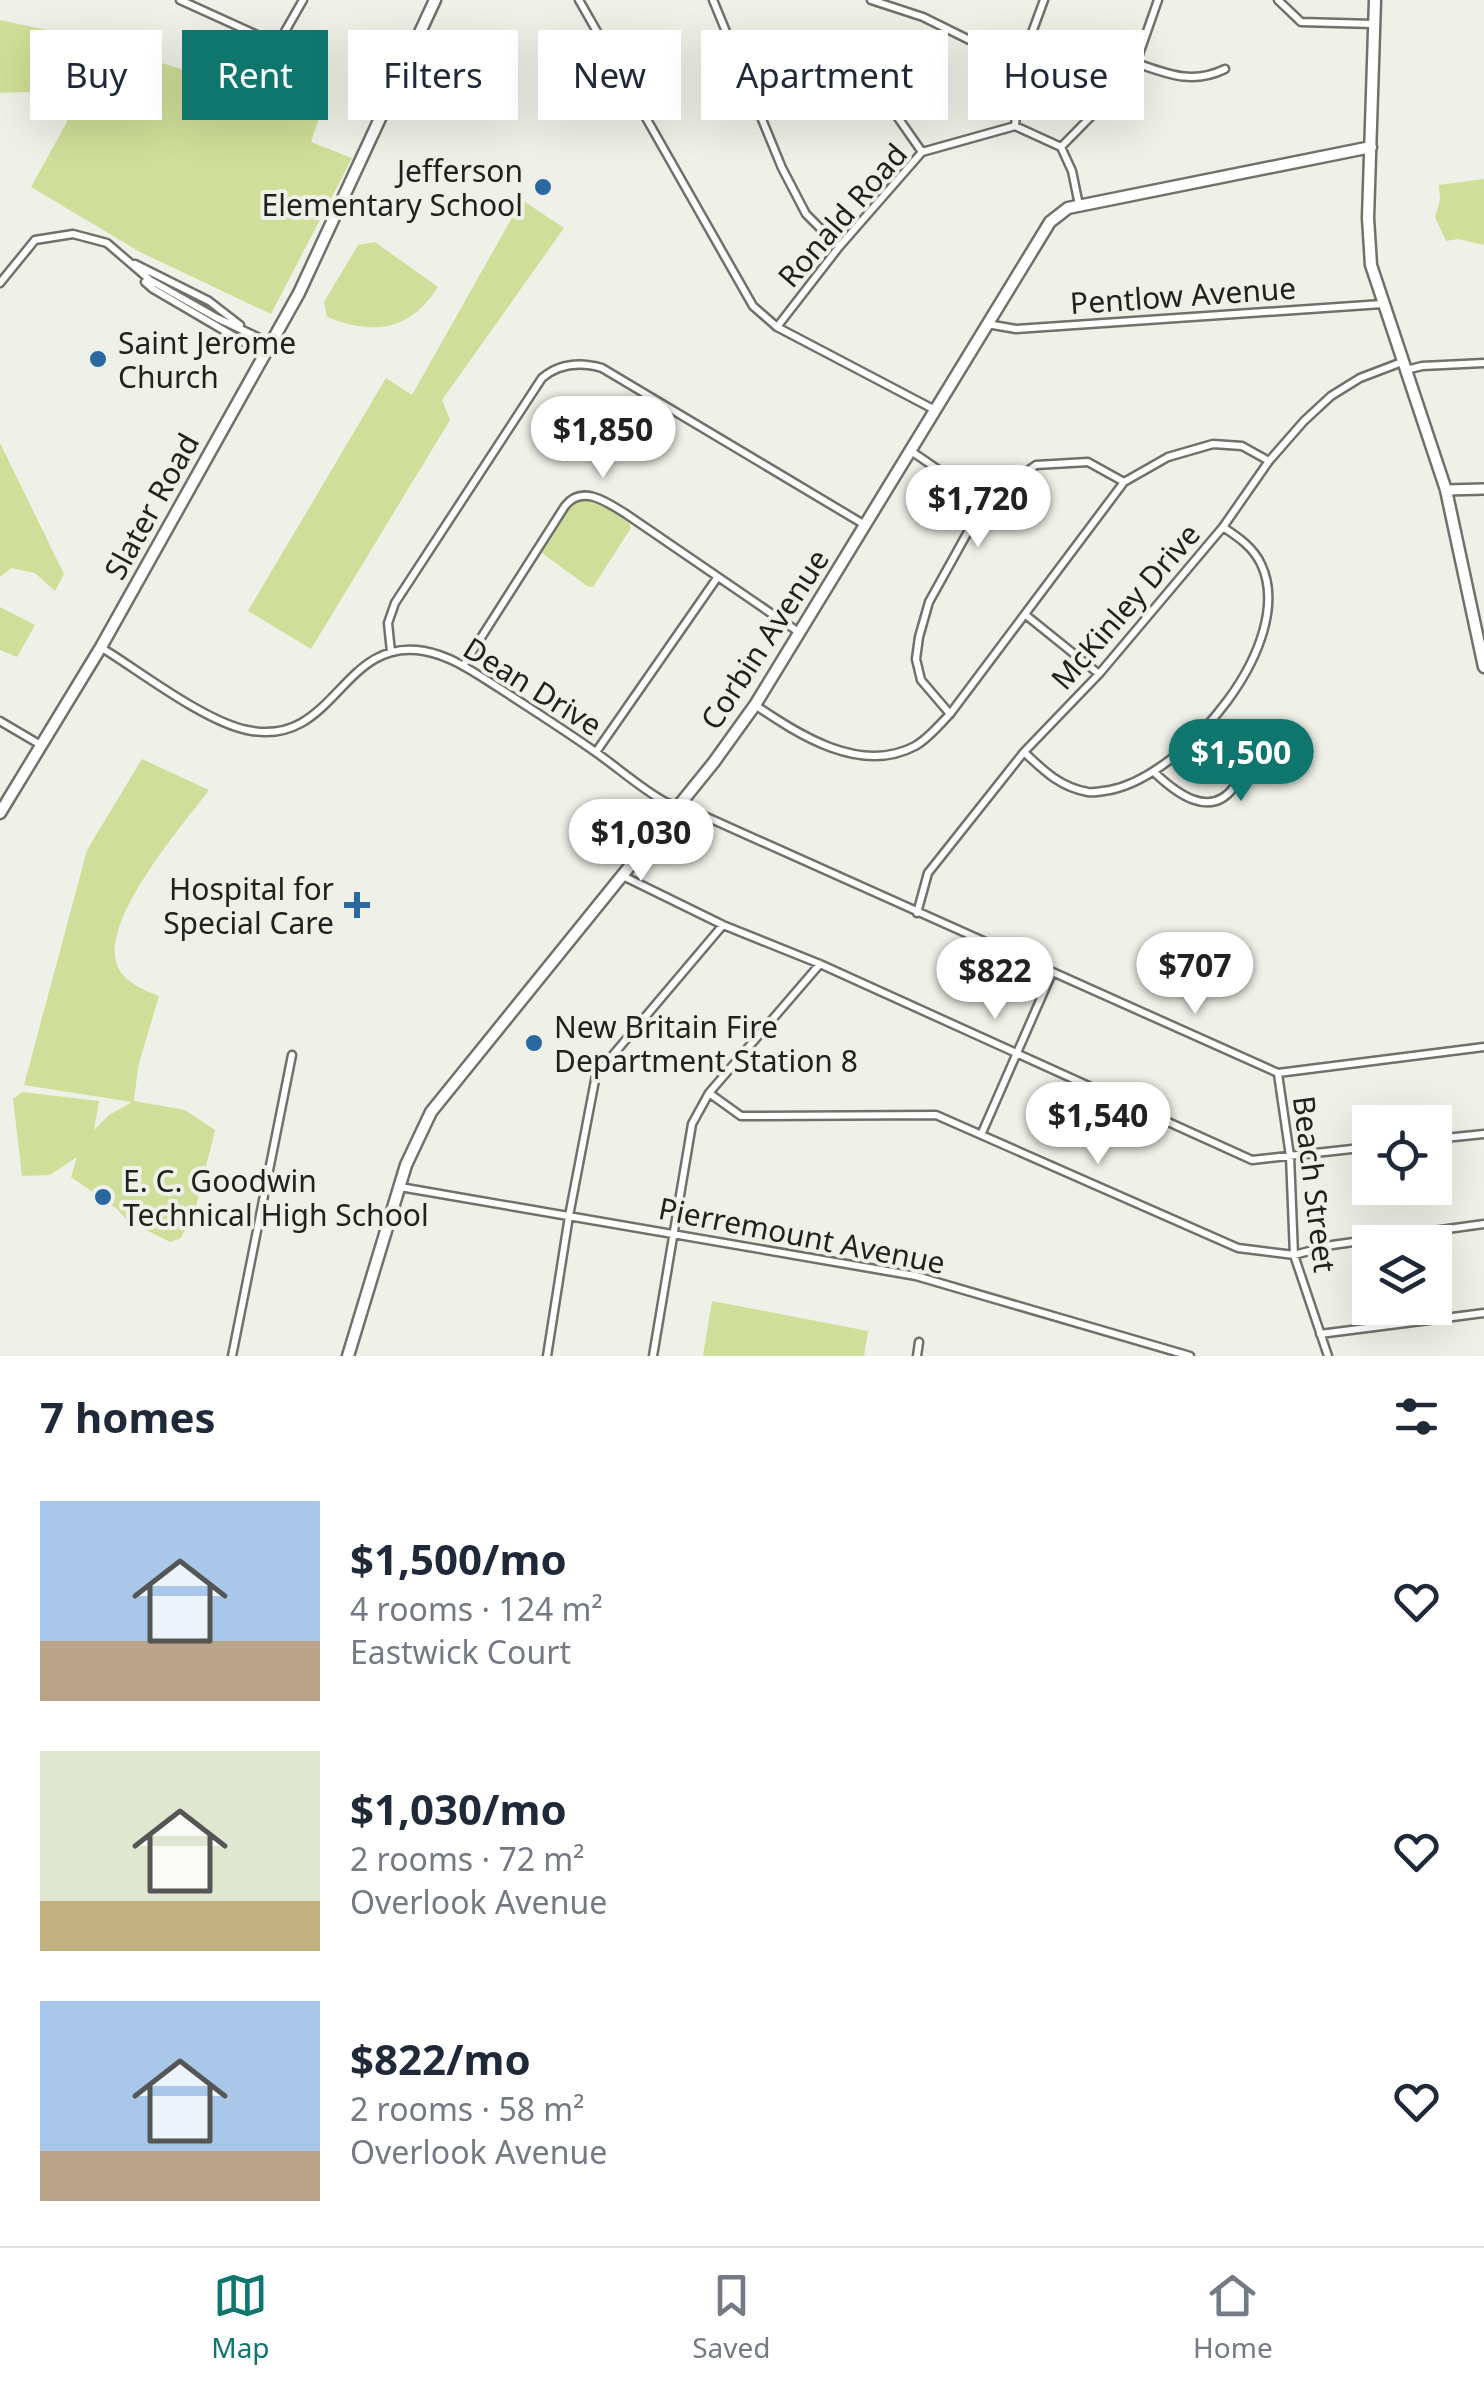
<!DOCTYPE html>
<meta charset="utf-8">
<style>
body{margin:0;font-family:"Noto Sans",sans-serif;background:#f6f6f7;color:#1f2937;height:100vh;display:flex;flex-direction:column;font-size:38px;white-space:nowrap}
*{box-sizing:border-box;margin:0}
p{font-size:32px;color:#747a83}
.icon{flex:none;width:55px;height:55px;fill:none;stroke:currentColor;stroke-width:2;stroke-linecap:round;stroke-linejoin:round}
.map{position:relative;height:1356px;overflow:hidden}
.side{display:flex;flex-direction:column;background:#fff;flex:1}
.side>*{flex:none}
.top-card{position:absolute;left:30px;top:30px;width:1425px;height:90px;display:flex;gap:20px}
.tools{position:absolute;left:1352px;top:1105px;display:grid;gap:20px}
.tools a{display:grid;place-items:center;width:100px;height:100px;border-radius:0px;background:#fff;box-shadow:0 10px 40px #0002;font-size:50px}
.price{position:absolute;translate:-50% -85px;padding:0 22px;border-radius:35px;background:#fff;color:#222;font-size:32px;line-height:65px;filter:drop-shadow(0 2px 5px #0008)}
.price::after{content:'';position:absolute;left:50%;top:60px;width:30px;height:22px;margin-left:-15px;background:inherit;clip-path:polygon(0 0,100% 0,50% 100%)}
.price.active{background:#0f766e;color:#fff}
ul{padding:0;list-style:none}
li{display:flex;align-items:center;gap:30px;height:250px;padding:0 40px}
li span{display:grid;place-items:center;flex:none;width:280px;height:200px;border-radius:0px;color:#555}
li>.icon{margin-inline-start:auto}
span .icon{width:120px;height:120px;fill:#fffc;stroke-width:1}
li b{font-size:42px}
h2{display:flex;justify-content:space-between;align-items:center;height:120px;padding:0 40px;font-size:42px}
.tag{padding:0 35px;border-radius:0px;background:#fff;box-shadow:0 10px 40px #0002;font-size:35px;line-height:90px}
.tag.active{background:#0f766e;color:#fff}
.tab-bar{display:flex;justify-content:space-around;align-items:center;height:140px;border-top:2px solid #e0e1e3;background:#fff;font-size:28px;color:#747a83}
.tab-bar a{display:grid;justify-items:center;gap:5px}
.tab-bar .active{color:#0f766e}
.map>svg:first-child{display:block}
</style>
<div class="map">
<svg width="1484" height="1356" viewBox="0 0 1484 1356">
<rect width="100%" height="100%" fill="#eff1e8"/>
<!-- green -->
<path fill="#cfde98" d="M0,20L71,35L321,112L311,142L352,158L271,314L140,252L31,187L67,122V103C48,90 23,92 0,93Z
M1484,179V245L1458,239L1446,241L1435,217L1440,200L1439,185Z
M522,200L564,228L442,400L450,420L311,649L248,611L386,378L412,395Z
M375,242L438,287C409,332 373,335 327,317L324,302L358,245Z
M0,443L64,574L55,591L35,573L11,568L0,577Z
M580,499L596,501L629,523L631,528L593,587L587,586L542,553L570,508Z
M0,607L35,625L17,657L0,650Z
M142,759L209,790C184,824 92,928 120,971C127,983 146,991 159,996L138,1067L134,1101L185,1110L215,1130L196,1207L181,1238L170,1242L128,1221L117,1209L71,1177L77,1157L50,1175L22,1176L13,1099L22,1092L99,1101L94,1130L109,1115L132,1102L24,1085L87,850Z
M712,1301L868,1331L864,1356H703Z"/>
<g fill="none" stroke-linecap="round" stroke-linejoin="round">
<defs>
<path id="minor" d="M180,0L266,39L283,35L303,0
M579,0L753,306L777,327L935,410
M713,0L782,168L806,214L839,247
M871,0L923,17L1020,65
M1278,0L1301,22L1373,24
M1136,63C1168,74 1192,85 1225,69
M856,92L892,109L922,152
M1015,126L1020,65L1044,0
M1062,146L1117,90L1136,63L1158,0
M135,264L209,301L240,325
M145,282L153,289L264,354
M0,283L35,240L73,234L107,243L150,280L217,318L270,343
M987,324L1016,329L1382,304
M777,327L839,247L922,152L1015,126L1061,147L1072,171L1079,205
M1406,370L1422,366L1484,363
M911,451L984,501
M1027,616L1099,674
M102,648C141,672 204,721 247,730C335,749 341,636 424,651C452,656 475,673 499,688C531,709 563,729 594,751C617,767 638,786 662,800C671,806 682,807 691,810L1278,1073L1484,1047
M391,652L388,623L395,603L542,378C560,363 581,362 602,368L865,525
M463,666L565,506C582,484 607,502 626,514L800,633
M755,705C799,735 861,775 915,746C928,739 940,724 950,714L1124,482L1168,457L1213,444L1242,446L1269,461
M950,714L921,680L916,659L919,637L929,602L985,501L1036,465L1088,462L1124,482
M0,721L39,744
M596,752L717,578
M1024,752C1044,771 1060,787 1088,792C1095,793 1103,791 1110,790C1185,775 1298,642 1261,564C1253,547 1238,537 1223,527
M1155,773C1175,792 1210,820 1234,787C1238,781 1240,769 1243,763L1234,738L1214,720
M623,876L723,925L820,964L1252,1160L1370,1147
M917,913L928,873L1024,752L1099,674L1223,527L1269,461L1304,421L1331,396L1360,378L1402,362
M1278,1074L1290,1156L1294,1255L1328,1356
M709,1093L741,1116L936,1115L1238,1248L1294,1255L1332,1245L1484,1224
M981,1135L1052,973
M1435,1139L1484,1134
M400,1187L916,1276L1190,1356
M1320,1334L1484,1313
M232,1356L292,1055
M547,1356L569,1216L596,1075L723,925
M653,1356L692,1124L709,1093L820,964
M917,1356L919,1342"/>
<path id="tertiary" d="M1446,490L1484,489"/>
<path id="secondary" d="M1375,0L1368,218L1371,265L1446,490L1484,667
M0,813L101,647L299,293L435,0
M348,1356L406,1165L431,1112L714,762L755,705L1050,222L1068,208L1371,147"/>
</defs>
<!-- minor casing -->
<use href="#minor" stroke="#6f7269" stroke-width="11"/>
<!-- tertiary casing -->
<use href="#tertiary" stroke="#6f7269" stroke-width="14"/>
<!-- secondary casing -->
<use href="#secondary" stroke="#6f7269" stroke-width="15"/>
<!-- minor -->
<use href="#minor" stroke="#fff" stroke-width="6"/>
<!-- tertiary -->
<use href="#tertiary" stroke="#fff" stroke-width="9"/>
<!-- secondary -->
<use href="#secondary" stroke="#fff" stroke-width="10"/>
</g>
<!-- markers -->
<g fill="#2a69a0" stroke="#eff1e8" stroke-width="4">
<circle cx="543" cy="187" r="10"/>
<circle cx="98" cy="359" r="10"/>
<path d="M352 890h10v10h10v10h-10v10h-10v-10h-10v-10h10z"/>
<circle cx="534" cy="1043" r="10"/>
<circle cx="103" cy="1197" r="10"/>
</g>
<g text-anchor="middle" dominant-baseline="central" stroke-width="8" stroke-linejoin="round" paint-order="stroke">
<!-- poi labels -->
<g font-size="30" fill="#21221f" stroke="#eff1e8" text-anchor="start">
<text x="523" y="170" text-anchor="end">Jefferson<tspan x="523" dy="34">Elementary School</tspan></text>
<text x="118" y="342">Saint Jerome<tspan x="118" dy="34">Church</tspan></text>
<text x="334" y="888" text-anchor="end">Hospital for<tspan x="334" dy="34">Special Care</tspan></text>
<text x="554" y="1026">New Britain Fire<tspan x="554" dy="34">Department Station 8</tspan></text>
<text x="123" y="1180">E. C. Goodwin<tspan x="123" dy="34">Technical High School</tspan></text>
</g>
<!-- street labels -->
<g font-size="30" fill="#21221f" stroke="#eff1e8">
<text transform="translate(842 215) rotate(-49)">Ronald Road</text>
<text transform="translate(1183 295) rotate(-4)">Pentlow Avenue</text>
<text transform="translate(151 506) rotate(-61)">Slater Road</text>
<text transform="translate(1125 606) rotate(-49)">McKinley Drive</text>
<text transform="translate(764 639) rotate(-57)">Corbin Avenue</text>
<text transform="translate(533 686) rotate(32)">Dean Drive</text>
<text transform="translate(1315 1184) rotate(83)">Beach Street</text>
<text transform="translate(802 1235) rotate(11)">Pierremount Avenue</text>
</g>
</g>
</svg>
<div class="tools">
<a><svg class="icon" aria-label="locate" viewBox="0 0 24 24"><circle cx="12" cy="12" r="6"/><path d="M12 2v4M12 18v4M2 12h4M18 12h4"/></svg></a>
<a><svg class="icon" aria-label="layers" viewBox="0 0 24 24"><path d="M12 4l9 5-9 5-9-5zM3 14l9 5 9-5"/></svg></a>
</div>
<b class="price" style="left:603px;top:481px">$1,850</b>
<b class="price" style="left:978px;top:550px">$1,720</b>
<b class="price active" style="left:1241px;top:804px">$1,500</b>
<b class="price" style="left:641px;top:884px">$1,030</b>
<b class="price" style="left:1195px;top:1017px">$707</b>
<b class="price" style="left:995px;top:1022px">$822</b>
<b class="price" style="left:1098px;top:1167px">$1,540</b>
<div class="top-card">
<a class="tag">Buy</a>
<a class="tag active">Rent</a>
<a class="tag">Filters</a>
<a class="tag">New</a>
<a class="tag">Apartment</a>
<a class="tag">House</a>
</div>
</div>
<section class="side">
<h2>7 homes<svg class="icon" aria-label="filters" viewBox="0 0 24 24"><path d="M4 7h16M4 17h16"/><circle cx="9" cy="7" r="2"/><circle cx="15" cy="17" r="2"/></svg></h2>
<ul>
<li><span style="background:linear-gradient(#a9c7e8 70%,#b9a48a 0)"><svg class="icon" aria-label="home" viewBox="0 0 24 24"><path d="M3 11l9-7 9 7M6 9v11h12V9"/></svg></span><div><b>$1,500/mo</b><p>4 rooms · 124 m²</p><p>Eastwick Court</p></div><svg class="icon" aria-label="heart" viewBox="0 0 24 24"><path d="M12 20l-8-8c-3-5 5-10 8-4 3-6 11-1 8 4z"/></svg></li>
<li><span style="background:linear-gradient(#dfe7d0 75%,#c2b280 0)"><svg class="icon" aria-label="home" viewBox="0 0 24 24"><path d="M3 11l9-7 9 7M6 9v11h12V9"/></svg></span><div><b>$1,030/mo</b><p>2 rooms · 72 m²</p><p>Overlook Avenue</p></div><svg class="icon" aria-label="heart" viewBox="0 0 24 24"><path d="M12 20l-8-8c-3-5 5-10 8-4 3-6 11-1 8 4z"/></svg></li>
<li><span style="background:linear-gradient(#a9c7e8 75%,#b9a48a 0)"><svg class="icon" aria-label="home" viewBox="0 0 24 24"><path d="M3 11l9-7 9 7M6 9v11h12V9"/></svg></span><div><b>$822/mo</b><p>2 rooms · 58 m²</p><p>Overlook Avenue</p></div><svg class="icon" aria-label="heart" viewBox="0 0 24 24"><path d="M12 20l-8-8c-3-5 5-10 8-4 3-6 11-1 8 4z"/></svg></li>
</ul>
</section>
<nav class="tab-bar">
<a class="active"><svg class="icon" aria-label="map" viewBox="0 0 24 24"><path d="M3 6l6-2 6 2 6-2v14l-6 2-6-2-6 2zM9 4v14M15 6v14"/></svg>Map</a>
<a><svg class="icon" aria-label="saved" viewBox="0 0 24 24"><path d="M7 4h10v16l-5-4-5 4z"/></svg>Saved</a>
<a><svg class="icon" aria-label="home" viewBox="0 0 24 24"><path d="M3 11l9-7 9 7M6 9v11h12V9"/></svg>Home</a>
</nav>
